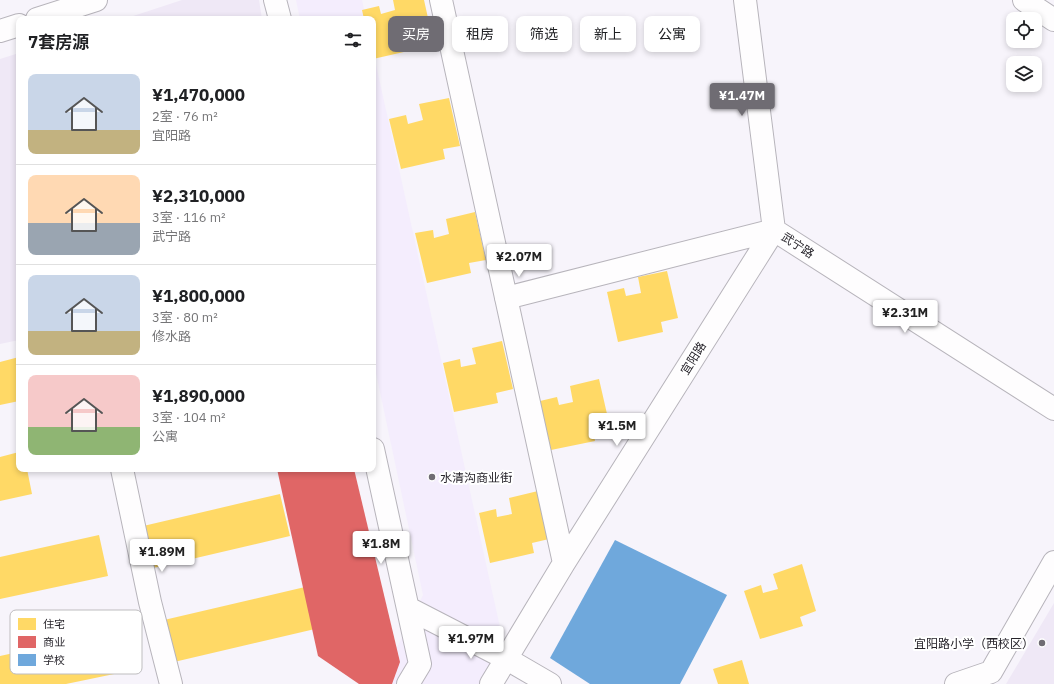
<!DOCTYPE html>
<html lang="zh">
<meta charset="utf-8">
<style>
body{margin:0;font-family:"IBM Plex Sans","Noto Sans SC",sans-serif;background:#f6f6f6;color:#202124;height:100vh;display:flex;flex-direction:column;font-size:15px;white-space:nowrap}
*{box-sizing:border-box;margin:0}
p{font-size:13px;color:#757577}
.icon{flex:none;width:22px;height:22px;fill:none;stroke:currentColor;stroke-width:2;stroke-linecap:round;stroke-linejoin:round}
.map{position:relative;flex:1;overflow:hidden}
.sheet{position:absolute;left:16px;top:16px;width:360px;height:456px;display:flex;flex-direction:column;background:#fff;border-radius:8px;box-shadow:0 2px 6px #0003}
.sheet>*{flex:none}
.hud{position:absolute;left:388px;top:16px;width:380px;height:36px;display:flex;gap:8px}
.controls{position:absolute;left:1006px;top:12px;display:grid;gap:8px}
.controls a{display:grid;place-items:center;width:36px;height:36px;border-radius:8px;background:#fff;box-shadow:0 2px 6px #0003;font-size:20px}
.price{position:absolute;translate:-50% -34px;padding:0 9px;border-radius:4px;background:#fff;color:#222;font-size:13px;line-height:26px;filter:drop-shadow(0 1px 2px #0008)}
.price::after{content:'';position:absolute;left:50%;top:24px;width:12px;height:9px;margin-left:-6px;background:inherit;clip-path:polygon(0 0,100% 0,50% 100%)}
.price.current{background:#6f6c73;color:#fff}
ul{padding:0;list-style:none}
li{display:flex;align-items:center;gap:12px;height:100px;padding:0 12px}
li+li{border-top:1px solid #e0e0e0}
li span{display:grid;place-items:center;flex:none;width:112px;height:80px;border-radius:8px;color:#555}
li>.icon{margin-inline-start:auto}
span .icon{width:48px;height:48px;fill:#fffc;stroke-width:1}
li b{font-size:17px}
h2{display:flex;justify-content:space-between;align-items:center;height:48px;padding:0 12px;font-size:17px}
.tag{padding:0 14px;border-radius:8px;background:#fff;box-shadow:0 2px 6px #0003;font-size:14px;line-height:36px}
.tag.current{background:#6f6c73;color:#fff}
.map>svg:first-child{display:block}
</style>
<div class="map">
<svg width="1054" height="684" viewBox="0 0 1054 684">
<rect width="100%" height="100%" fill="#f7f4fb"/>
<!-- built -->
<path fill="#f4edfd" d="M296,0H362L366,19H300Z
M373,51L507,659L494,684H379L423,595L373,359Z"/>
<!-- industrial -->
<path fill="#efe8f6" d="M182,0H259L262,19H124Z
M19,53V340L0,344V59Z
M1054,603V684H1006Z"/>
<!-- homes -->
<path fill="#ffd966" d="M393,0H424L432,36L415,40L417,49L373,59V19H364L362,10L379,6L381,14L395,10Z
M449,98L460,146L443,149L445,159L401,169L389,119L406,115L408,124L423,120L419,104Z
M475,212L486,260L469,263L471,273L427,283L415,233L433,230L434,238L449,234L446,219Z
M667,271L678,318L661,322L663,332L618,342L607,292L624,288L626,296L641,293L638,277Z
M502,341L513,389L496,393L498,403L454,412L443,363L460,359L461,367L476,364L472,348Z
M19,357V401L0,405V362Z
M599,379L610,427L593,431L595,441L551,450L540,401L557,397L559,405L573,402L570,386Z
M19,452V469H27L32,494L0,501V457Z
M358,491L365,522L301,536L294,504Z
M538,491L549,539L532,543L534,553L490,563L479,513L496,509L497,517L512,514L509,498Z
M280,494L290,536L149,569L139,527Z
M99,535L108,576L0,599V557Z
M802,564L816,611L800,617L803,626L760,639L744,591L761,585L763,593L778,589L773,574Z
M305,587L315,629L174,662L164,620Z
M378,587L385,618L322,632L315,601Z
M110,632L119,673L66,684H0V656Z
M742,660L749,684H718L713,669Z"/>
<!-- shops -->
<path fill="#e06666" d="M277,469H354L400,662L392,684H359L318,656Z"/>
<!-- schools -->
<path fill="#6fa8dc" d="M615,540L727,595L680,684H590L550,658Z"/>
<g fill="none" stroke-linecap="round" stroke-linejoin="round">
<defs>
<path id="minor" d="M275,0L280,19
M441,0L564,563
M1024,0L1054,20
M37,19L96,0
M0,31L19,25
M506,298L774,230L1054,409
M373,449L420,664L408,684
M122,469L150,602L171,684
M408,608L507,659L550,684
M491,684L564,563L774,230L745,0
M956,684L991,672L1054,562"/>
</defs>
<!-- minor casing -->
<use href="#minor" stroke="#b7b4bb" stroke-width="24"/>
<!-- minor -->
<use href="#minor" stroke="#fefdfe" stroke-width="22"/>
</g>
<!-- markers -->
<g fill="#6f6c73" stroke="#fff" stroke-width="1.5">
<circle cx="432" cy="477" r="4"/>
<circle cx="1042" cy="643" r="4"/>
</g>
<g text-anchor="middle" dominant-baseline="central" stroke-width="4" stroke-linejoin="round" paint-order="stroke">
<!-- street labels -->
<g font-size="12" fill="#26232a" stroke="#fff">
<text transform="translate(798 245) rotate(33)">武宁路</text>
<text transform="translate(693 358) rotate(-58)">宜阳路</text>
</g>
<!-- poi labels -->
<g font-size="12" fill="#26232a" stroke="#fff" text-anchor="start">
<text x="440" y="477">水清沟商业街</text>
<text x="1034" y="643" text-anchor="end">宜阳路小学（西校区）</text>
</g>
</g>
<!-- legend -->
<rect x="10" y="610" width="132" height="64" rx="6" fill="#fff" stroke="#bebdbf" stroke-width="1"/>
<rect x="18" y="618" width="18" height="12" fill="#ffd966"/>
<rect x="18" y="636" width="18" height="12" fill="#e06666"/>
<rect x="18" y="654" width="18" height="12" fill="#6fa8dc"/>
<g font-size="11" fill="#26232a">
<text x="43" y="628">住宅</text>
<text x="43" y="646">商业</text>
<text x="43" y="664">学校</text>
</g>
</svg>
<div class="controls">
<a><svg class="icon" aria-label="locate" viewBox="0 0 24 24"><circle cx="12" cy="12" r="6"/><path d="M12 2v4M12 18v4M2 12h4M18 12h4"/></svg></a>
<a><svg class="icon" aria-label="layers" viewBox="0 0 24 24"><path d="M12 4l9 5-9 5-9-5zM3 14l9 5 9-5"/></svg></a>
</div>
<b class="price current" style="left:742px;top:117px">¥1.47M</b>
<b class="price" style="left:519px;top:278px">¥2.07M</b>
<b class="price" style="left:905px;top:334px">¥2.31M</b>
<b class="price" style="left:617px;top:447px">¥1.5M</b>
<b class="price" style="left:381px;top:565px">¥1.8M</b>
<b class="price" style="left:162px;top:573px">¥1.89M</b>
<b class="price" style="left:471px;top:660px">¥1.97M</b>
<div class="hud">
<a class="tag current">买房</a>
<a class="tag">租房</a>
<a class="tag">筛选</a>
<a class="tag">新上</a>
<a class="tag">公寓</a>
</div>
<section class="sheet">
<h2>7套房源<svg class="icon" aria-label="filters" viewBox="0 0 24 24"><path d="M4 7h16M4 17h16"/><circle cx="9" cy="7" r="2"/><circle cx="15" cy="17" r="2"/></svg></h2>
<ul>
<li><span style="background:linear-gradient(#c9d6e8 70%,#c2b280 0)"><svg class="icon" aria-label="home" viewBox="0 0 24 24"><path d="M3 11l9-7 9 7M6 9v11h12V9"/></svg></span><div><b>¥1,470,000</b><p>2室 · 76 m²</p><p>宜阳路</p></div></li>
<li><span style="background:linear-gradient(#ffd9b3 60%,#9aa5b1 0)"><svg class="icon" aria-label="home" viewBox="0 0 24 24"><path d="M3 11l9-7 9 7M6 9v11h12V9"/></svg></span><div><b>¥2,310,000</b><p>3室 · 116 m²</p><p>武宁路</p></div></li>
<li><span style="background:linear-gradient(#c9d6e8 70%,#c2b280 0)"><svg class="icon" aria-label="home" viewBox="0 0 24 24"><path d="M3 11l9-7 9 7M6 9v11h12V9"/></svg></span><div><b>¥1,800,000</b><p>3室 · 80 m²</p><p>修水路</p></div></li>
<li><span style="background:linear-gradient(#f6c9c9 65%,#8fb573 0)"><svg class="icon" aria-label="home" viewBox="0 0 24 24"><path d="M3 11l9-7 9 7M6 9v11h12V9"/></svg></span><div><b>¥1,890,000</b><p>3室 · 104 m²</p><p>公寓</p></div></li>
</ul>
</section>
</div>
